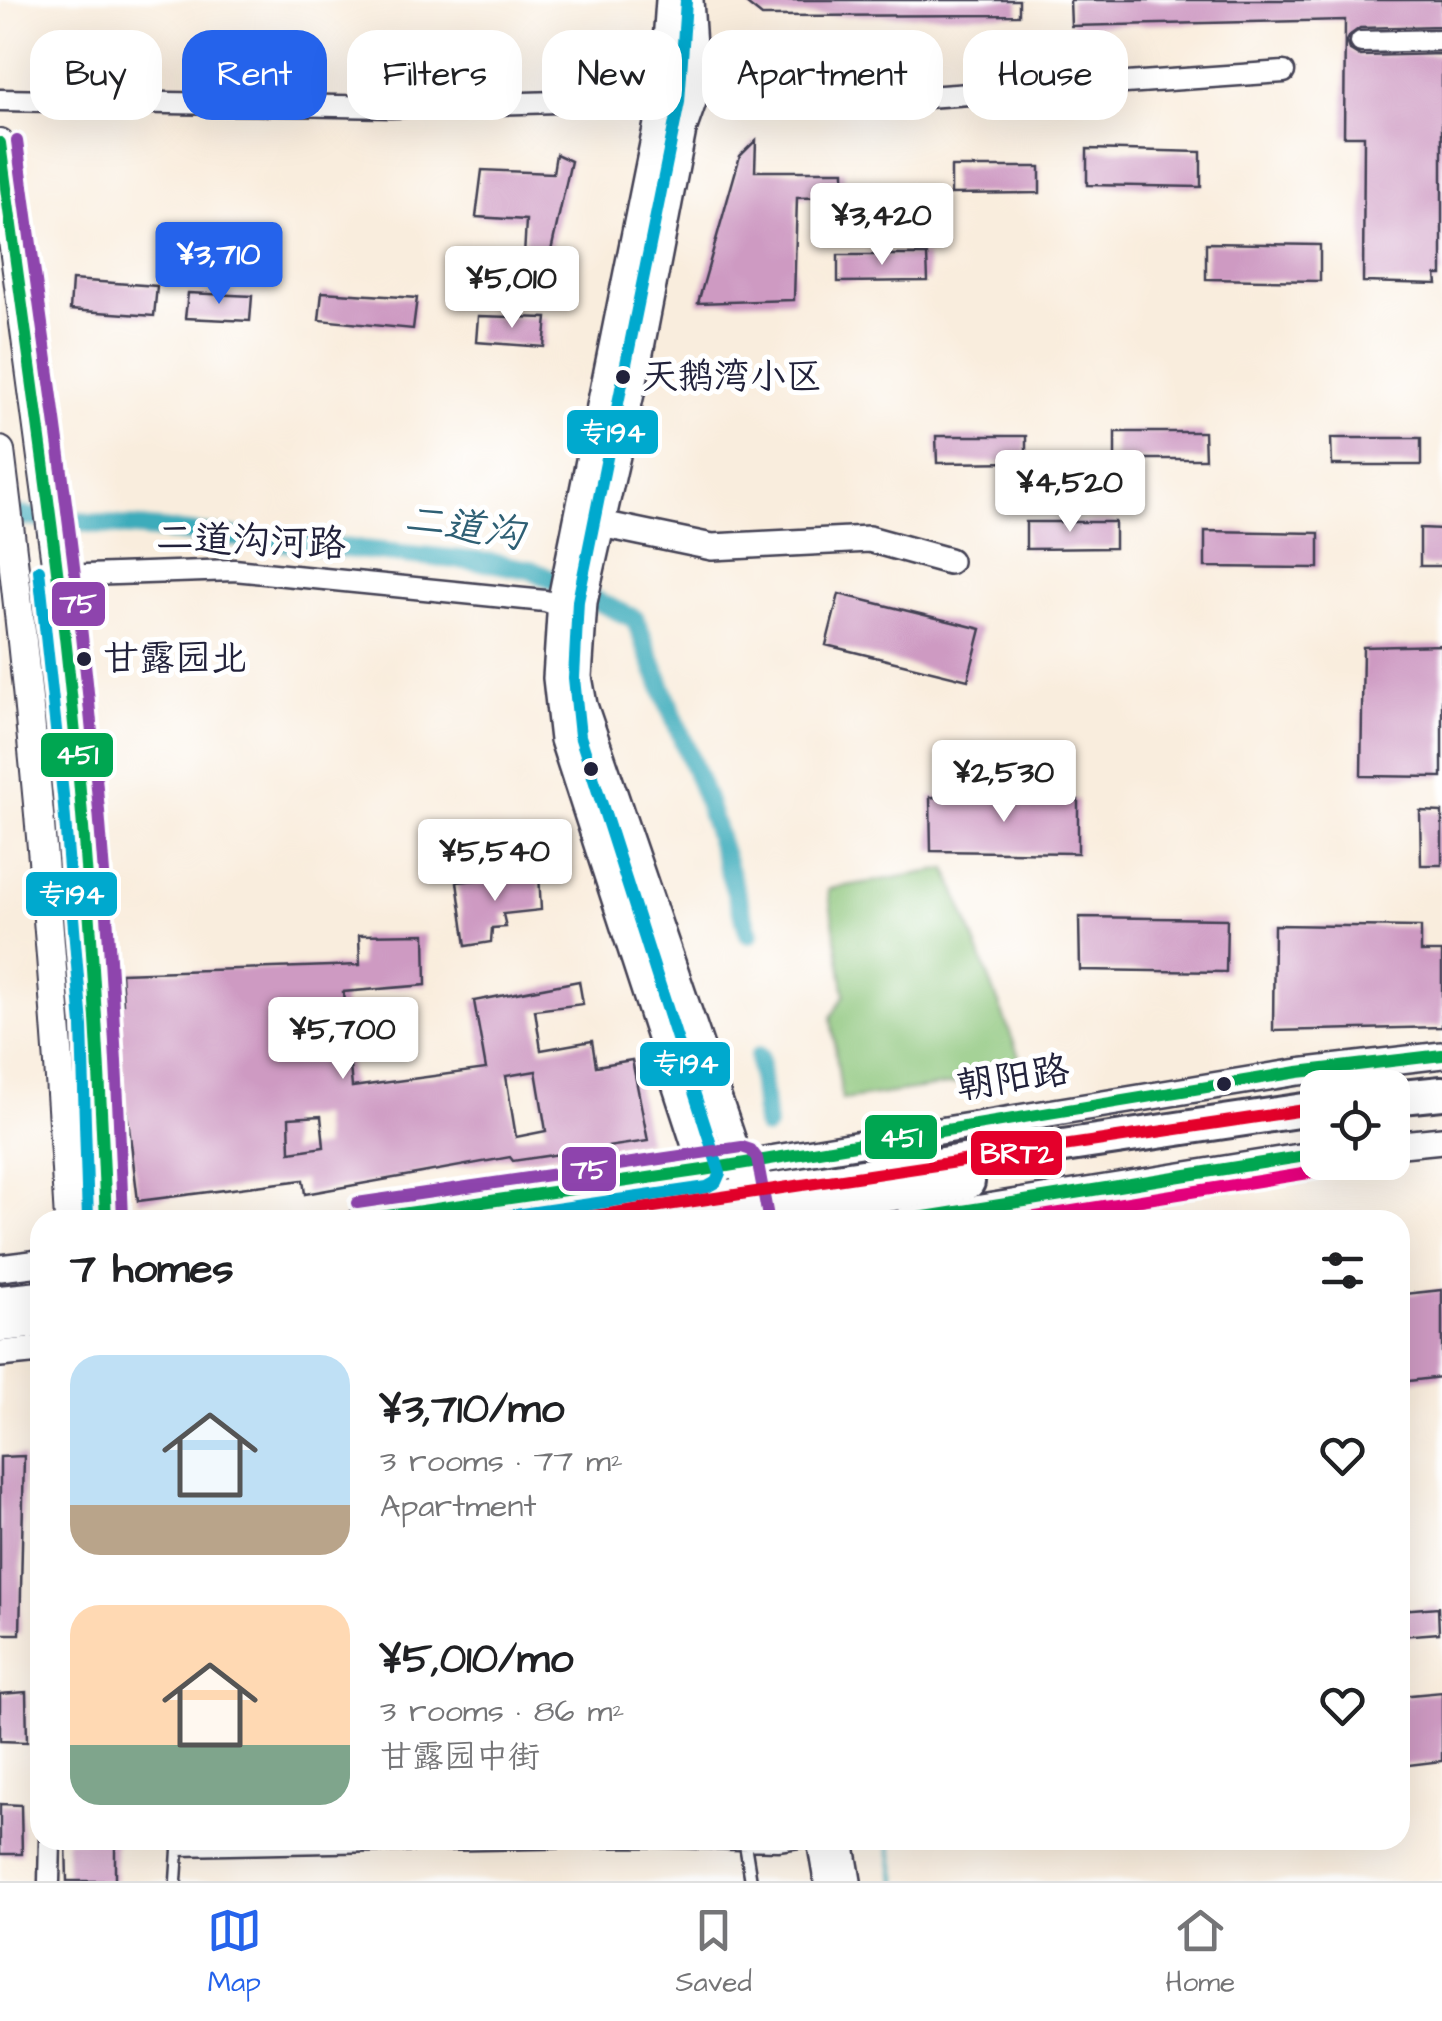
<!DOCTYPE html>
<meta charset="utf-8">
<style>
body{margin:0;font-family:"Architects Daughter","LXGW WenKai TC",sans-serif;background:#f2f2f2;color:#202124;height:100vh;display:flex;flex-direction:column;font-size:38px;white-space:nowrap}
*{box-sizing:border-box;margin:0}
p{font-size:32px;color:#757577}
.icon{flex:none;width:55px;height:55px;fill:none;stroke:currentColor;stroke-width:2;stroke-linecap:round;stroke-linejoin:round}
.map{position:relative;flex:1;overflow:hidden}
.drawer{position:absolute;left:30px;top:1210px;width:1380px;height:640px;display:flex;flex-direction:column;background:#fff;border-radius:30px;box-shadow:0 10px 40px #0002}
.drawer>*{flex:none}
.banner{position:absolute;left:30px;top:30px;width:1382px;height:90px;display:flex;gap:20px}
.controls{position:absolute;left:1300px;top:1070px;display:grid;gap:20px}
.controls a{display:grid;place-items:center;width:110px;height:110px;border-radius:20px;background:#fff;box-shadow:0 10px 40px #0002;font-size:50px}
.price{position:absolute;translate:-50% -85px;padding:0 22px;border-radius:10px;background:#fff;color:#222;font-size:32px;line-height:65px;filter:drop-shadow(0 2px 5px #0008)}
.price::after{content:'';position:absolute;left:50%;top:60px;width:30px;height:22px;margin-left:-15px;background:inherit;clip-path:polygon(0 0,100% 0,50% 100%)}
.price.selected{background:#2563eb;color:#fff}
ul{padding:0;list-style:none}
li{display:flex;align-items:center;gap:30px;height:250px;padding:0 40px}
li span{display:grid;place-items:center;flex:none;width:280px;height:200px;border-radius:30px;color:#555}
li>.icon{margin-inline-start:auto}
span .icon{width:120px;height:120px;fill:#fffc;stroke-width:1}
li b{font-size:42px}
h2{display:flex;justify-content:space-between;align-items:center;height:120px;padding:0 40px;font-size:42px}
.chip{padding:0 35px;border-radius:30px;background:#fff;box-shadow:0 10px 40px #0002;font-size:35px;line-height:90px}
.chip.selected{background:#2563eb;color:#fff}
.tabs{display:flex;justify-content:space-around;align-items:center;height:140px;border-top:2px solid #e0e0e0;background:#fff;font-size:28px;color:#757577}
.tabs a{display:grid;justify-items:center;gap:5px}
.tabs .selected{color:#2563eb}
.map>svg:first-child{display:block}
</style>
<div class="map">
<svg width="1442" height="1881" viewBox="0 0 1442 1881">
<rect width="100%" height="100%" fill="#fff"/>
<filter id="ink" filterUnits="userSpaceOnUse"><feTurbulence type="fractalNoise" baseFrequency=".01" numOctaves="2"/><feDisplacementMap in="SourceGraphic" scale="20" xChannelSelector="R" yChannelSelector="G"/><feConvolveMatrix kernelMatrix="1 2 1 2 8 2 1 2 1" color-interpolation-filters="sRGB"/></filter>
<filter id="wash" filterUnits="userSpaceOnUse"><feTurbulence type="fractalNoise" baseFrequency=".0048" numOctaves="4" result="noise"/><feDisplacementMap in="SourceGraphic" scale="40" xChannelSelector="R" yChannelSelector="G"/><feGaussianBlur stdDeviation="2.25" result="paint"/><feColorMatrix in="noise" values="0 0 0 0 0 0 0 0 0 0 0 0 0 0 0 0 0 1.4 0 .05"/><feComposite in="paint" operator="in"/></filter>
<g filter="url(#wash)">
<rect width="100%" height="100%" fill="#f9eddd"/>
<!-- green -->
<path fill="#8ac478" stroke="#56735a" stroke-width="2.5" d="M947,869L1026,1074L842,1100L831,1017L845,995L828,889Z"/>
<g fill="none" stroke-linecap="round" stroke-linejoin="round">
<!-- stream -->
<path stroke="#3eacbb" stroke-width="5" d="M889,1840L896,1881"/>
<!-- canal -->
<path stroke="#3eacbb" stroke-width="20" d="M0,514L494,563L531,570L635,619L705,796L749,934
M759,1057L766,1126"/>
</g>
<g id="blocks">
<!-- building -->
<path fill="#ce9ac2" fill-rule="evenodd" d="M742,0H1019V15L762,16Z
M1070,0H1442V26L1360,28L1350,35L1347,41L1350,50L1360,56L1442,54V275H1436L1437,284L1363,282L1364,136H1344L1345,20L1071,26Z
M756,140L755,171H844V197L797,198L794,300L698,303L740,156Z
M1087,149L1201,152V187L1087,185Z
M556,154L571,161L549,260L524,257L526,220L476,217L482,170L553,173Z
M951,167H1040V193L951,194Z
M1206,243L1320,245V281L1206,279Z
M838,255H927L928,281L838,282Z
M72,280L157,286L154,316L70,310Z
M322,292L417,298L413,329L319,320Z
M188,293L252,296L250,321L185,318Z
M478,316L547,318L544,347L476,342Z
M1115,432H1204L1205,459H1115Z
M936,436H1026V462L937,463Z
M1331,438H1421V465H1332Z
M1026,522H1115V548L1026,549Z
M1420,528L1442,529V566H1420Z
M1205,531L1319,533V568L1205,567Z
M839,594L981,629L968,680L826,645Z
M1442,645V777L1361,776L1363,647Z
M930,797L1078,800V853L931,851Z
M1420,811L1442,812V865H1421Z
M539,874L541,910L503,914L506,927L492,928L491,942L466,946L457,882Z
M1079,917L1227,919L1226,972L1080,970Z
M1274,925L1421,927V952H1442V1027L1273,1031Z
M425,934L426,985L343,992L352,1087L486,1069L474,1001L579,981L583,1004L535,1010L541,1050L592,1041L596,1066L632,1060L648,1141L513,1161L510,1157L305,1194L303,1180L138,1201L114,1003H123L121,973L360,965L359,935ZM536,1071L546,1131L516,1137L506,1076ZM321,1116L324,1147L290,1152L289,1118Z
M1442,1290V1377L1400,1382V1303L1405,1294Z
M24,1456L20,1634H0V1457Z
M1438,1607L1439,1633L1400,1636V1610Z
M26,1692L27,1742L0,1741V1694Z
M1442,1692V1761L1400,1766V1696Z
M0,1804L21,1805L22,1854H0Z
M66,1840H115V1881H67Z"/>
</g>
</g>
<g filter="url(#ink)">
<use href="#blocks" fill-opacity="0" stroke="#424053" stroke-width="2.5"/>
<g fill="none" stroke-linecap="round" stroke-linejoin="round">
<defs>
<path id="service" d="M745,1844L751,1881
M176,1881L178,1850L635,1841L778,1845L813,1840"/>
<path id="minor" d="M1361,42L1442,40
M696,93L884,100L1284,72
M0,100L390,107L662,99
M57,576L234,570L545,601L560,606
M49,1881L50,1840"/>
<path id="tertiary" d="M669,0L662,99L561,599L556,678L563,740L703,1170L714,1220
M690,0L696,93L683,130L639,358L584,602L579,677L584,705L741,1164L750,1210
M601,524L712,547L869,539L949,561
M1392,1145L1442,1140
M360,1220L703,1170L1298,1072L1442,1055
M906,1220L1318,1154
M0,1268L40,1263
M0,1354L40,1350
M820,1840L827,1881
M841,1840L848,1881"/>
<path id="secondary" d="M0,143C18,283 38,423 56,563C83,781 98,1001 106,1220
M0,451C32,706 54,963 69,1220"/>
<path id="trunk" d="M1392,1098L1442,1093
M567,1220L1318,1108
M731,1220L968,1182
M0,1302L40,1298
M0,1325L40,1321"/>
</defs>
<!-- service casing -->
<use href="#service" stroke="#424053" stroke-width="15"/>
<!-- minor casing -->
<use href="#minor" stroke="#424053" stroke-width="25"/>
<!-- tertiary casing -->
<use href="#tertiary" stroke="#424053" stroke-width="30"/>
<!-- secondary casing -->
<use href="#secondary" stroke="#424053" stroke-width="32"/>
<!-- trunk casing -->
<use href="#trunk" stroke="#424053" stroke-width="38"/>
<!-- service -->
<use href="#service" stroke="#fff" stroke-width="10"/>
<!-- minor -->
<use href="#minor" stroke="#fff" stroke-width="20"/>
<!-- tertiary -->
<use href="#tertiary" stroke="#fff" stroke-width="25"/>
<!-- secondary -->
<use href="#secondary" stroke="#fff" stroke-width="28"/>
<!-- trunk -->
<use href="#trunk" stroke="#fff" stroke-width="32"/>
<defs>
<path id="bus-1" d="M0,143C22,311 47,478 66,646C87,837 98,1028 106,1220
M360,1220L703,1170L1298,1072L1442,1055
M906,1220L1318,1154"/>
<path id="bus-2" d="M39,570L63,795L82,1026L88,1220
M481,1220L707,1187L716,1182L720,1173L580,736L574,678L578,601L679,102L686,1"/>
<path id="bus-3" d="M17,141C39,309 65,476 83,645C104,836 116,1027 123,1219
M357,1203L742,1147L751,1150L757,1158L768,1217"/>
<path id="bus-4" d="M567,1220L1318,1108"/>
<path id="bus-5" d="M1017,1220L1321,1171"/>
</defs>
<!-- bus-1 casing -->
<use href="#bus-1" stroke="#fff" stroke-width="20"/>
<!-- bus-2 casing -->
<use href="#bus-2" stroke="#fff" stroke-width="20"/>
<!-- bus-3 casing -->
<use href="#bus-3" stroke="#fff" stroke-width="20"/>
<!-- bus-4 casing -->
<use href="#bus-4" stroke="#fff" stroke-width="20"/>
<!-- bus-5 casing -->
<use href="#bus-5" stroke="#fff" stroke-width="20"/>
<!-- bus-1 -->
<use href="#bus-1" stroke="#00a651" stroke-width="12"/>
<!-- bus-2 -->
<use href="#bus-2" stroke="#00a9ce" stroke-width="12"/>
<!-- bus-3 -->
<use href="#bus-3" stroke="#8e44ad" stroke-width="12"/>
<!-- bus-4 -->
<use href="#bus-4" stroke="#e4002b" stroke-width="12"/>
<!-- bus-5 -->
<use href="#bus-5" stroke="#e5007d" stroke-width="12"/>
</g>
</g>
<!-- markers -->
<g fill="#22223b" stroke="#fff" stroke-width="4">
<circle cx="623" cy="377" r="9"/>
<circle cx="84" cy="659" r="9"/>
<circle cx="591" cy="769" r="9"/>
<circle cx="1224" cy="1084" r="9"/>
</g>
<g text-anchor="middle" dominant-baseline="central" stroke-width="10" stroke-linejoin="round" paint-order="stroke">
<!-- bus labels -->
<g font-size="36" fill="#22223b" stroke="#fff" text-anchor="start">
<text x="642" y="377">天鹅湾小区</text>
<text x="103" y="659">甘露园北</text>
</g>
<!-- street labels -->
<g font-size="38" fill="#22223b" stroke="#fff">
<text transform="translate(251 542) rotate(2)">二道沟河路</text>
<text transform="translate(1013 1079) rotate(-9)">朝阳路</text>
</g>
<!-- water labels -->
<g font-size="40" font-style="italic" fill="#2f6075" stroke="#fff">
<text transform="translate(464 528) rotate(8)">二道沟</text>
</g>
</g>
<g stroke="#fff" stroke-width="4">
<rect x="565" y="408" width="95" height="48" rx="10" fill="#00a9ce"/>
<rect x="50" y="580" width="57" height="48" rx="10" fill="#8e44ad"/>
<rect x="39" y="731" width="76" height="48" rx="10" fill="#00a651"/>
<rect x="24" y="870" width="95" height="48" rx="10" fill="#00a9ce"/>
<rect x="638" y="1040" width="94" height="48" rx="10" fill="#00a9ce"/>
<rect x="863" y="1113" width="76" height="48" rx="10" fill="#00a651"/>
<rect x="969" y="1129" width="95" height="48" rx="10" fill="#e4002b"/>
<rect x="560" y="1145" width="58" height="48" rx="10" fill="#8e44ad"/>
</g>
<g font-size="28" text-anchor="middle" font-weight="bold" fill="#fff">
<text x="612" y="442">专194</text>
<text x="78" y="613">75</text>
<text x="77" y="764">451</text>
<text x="71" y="904">专194</text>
<text x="685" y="1073">专194</text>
<text x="901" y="1147">451</text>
<text x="1017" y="1163">BRT2</text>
<text x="589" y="1179">75</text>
</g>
</svg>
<div class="controls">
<a><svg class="icon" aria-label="locate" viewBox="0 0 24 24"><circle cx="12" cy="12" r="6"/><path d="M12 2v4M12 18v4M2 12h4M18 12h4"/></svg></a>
</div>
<b class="price" style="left:882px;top:268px">¥3,420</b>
<b class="price selected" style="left:219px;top:307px">¥3,710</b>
<b class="price" style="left:512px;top:331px">¥5,010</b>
<b class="price" style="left:1070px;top:535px">¥4,520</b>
<b class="price" style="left:1004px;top:825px">¥2,530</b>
<b class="price" style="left:495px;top:904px">¥5,540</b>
<b class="price" style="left:343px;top:1082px">¥5,700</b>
<div class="banner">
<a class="chip">Buy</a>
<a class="chip selected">Rent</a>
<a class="chip">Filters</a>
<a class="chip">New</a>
<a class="chip">Apartment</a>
<a class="chip">House</a>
</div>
<section class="drawer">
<h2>7 homes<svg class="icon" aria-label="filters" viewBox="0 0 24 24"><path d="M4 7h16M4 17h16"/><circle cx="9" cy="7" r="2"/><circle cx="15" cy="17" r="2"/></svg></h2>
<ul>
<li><span style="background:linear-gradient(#bfe0f5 75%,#b9a48a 0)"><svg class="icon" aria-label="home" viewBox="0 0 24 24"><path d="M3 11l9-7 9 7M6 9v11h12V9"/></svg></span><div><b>¥3,710/mo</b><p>3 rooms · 77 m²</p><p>Apartment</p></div><svg class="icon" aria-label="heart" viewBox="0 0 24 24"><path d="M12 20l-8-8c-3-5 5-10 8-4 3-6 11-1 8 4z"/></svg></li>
<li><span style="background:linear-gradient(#ffd9b3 70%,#7fa58c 0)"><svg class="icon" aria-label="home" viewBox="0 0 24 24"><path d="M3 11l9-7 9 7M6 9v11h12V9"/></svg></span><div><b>¥5,010/mo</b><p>3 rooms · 86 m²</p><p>甘露园中街</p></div><svg class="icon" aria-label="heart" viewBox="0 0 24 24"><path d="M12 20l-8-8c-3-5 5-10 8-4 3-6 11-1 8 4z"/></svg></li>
</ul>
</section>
</div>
<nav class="tabs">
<a class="selected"><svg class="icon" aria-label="map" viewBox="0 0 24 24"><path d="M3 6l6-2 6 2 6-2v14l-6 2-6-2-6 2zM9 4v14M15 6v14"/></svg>Map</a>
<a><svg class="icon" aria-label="saved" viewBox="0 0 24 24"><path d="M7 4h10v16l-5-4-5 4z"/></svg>Saved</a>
<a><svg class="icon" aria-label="home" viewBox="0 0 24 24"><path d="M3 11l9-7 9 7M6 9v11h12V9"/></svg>Home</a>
</nav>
